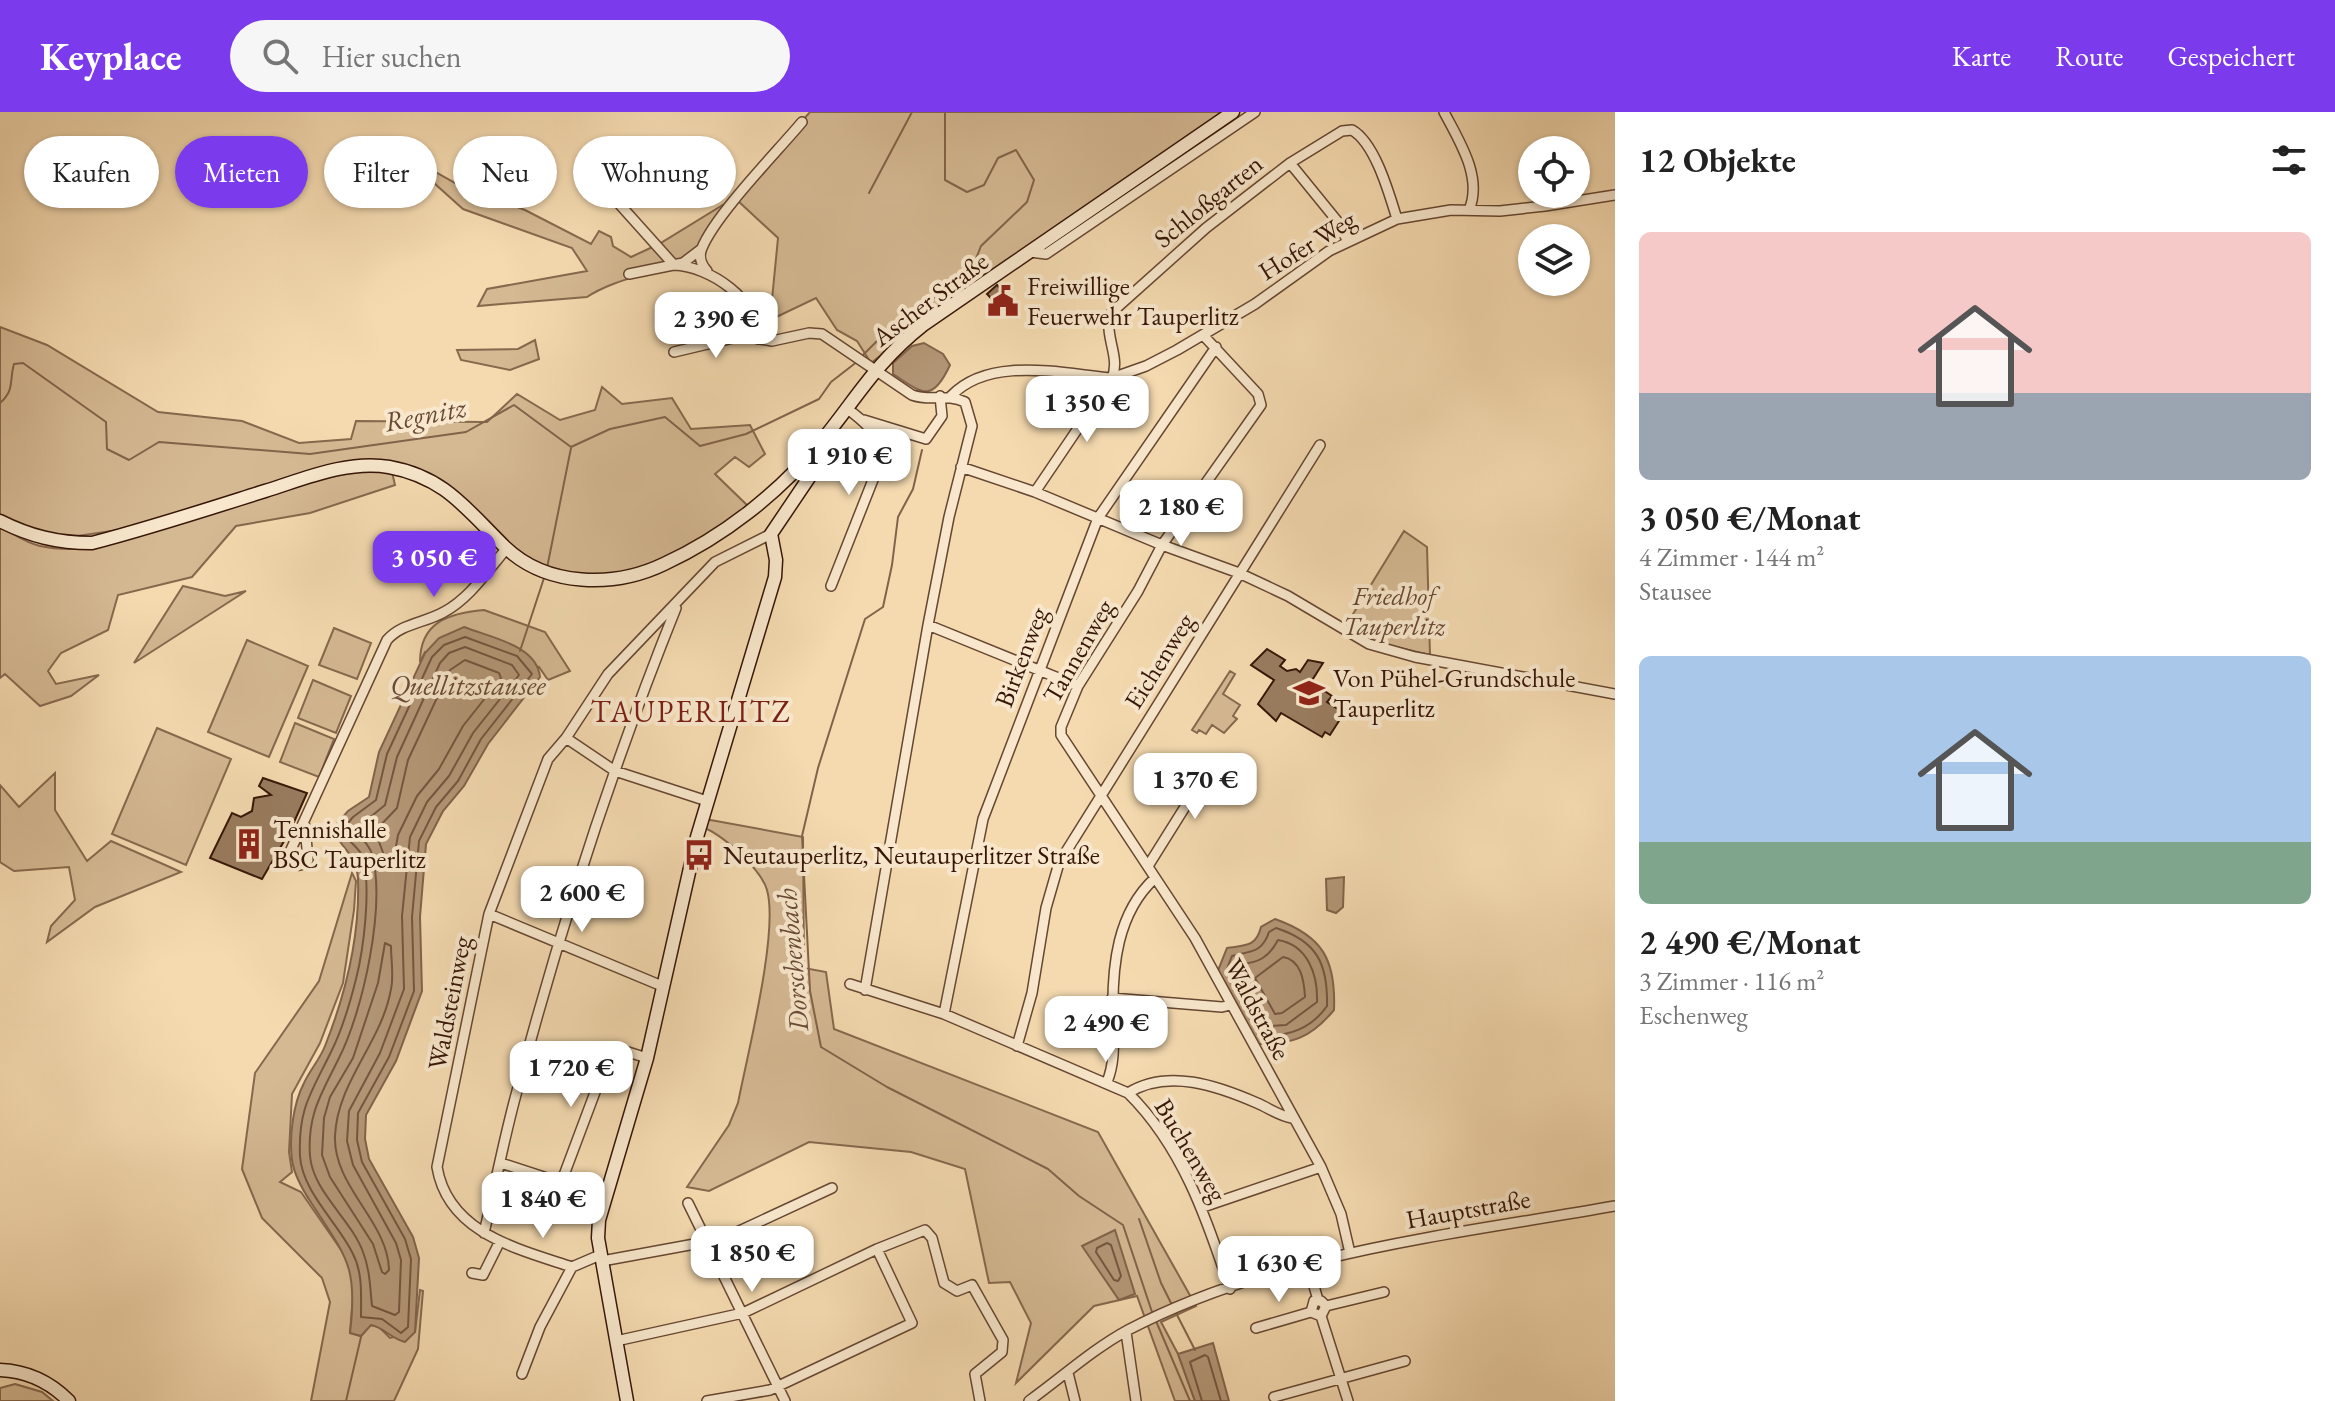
<!DOCTYPE html>
<html lang="de">
<meta charset="utf-8">
<style>
body{margin:0;font-family:"EB Garamond",serif;background:#f6f6f6;color:#222;height:100vh;display:flex;flex-direction:column;font-size:30px;white-space:nowrap}
*{box-sizing:border-box;margin:0}
p{font-size:26px;color:#767676}
.icon{flex:none;width:44px;height:44px;fill:none;stroke:currentColor;stroke-width:2;stroke-linecap:round;stroke-linejoin:round}
.map{position:relative;flex:1;overflow:hidden}
.panel{display:flex;flex-direction:column;background:#fff;width:720px}
.panel>*{flex:none}
.banner{position:absolute;left:24px;top:24px;width:760px;height:72px;display:flex;gap:16px}
.buttons{position:absolute;left:1518px;top:24px;display:grid;gap:16px}
.buttons a{display:grid;place-items:center;width:72px;height:72px;border-radius:50%;background:#fff;box-shadow:0 2px 6px #0004;font-size:40px}
.price{position:absolute;translate:-50% -68px;padding:0 18px;border-radius:16px;background:#fff;color:#222;font-size:26px;line-height:52px;filter:drop-shadow(0 2px 4px #0008)}
.price::after{content:'';position:absolute;left:50%;top:48px;width:24px;height:18px;margin-left:-12px;background:inherit;clip-path:polygon(0 0,100% 0,50% 100%)}
.price.selected{background:#7c3aed;color:#fff}
ul{padding:0;list-style:none}
li{display:grid;align-content:center;gap:16px;height:424px;padding:0 24px}
li span{display:grid;place-items:center;height:248px;border-radius:12px;color:#555}
li>.icon{margin-inline-start:auto}
span .icon{width:144px;height:144px;fill:#fffc;stroke-width:1}
li b{font-size:34px}
h2{display:flex;justify-content:space-between;align-items:center;height:96px;padding:0 24px;font-size:34px}
.pill{padding:0 28px;border-radius:36px;background:#fff;box-shadow:0 2px 6px #0004;font-size:28px;line-height:72px}
.pill.selected{background:#7c3aed;color:#fff}
header{display:flex;align-items:center;gap:48px;box-sizing:border-box;height:112px;padding:0 40px;background:#7c3aed;color:#fff}
header strong{font-size:38px}
nav{display:flex;gap:44px;margin-inline-start:auto;font-size:28px}
.search{width:560px;height:72px;background:#f6f6f6;display:flex;align-items:center;gap:20px;box-sizing:border-box;padding:0 28px;border-radius:44px;color:#767676;font-size:30px}
main{display:flex;flex:1;min-height:0}
.map>svg:first-child{display:block}
</style>
<header>
<strong>Keyplace</strong>
<div class="search"><svg class="icon" aria-label="search" viewBox="0 0 24 24"><circle cx="10" cy="10" r="6"/><path d="M15 15l6 6"/></svg>Hier suchen</div>
<nav><a>Karte</a><a>Route</a><a>Gespeichert</a></nav>
</header>
<main>
<div class="map">
<svg width="1615" height="1289" viewBox="0 0 1615 1289">
<rect width="100%" height="100%" fill="#f5dab0"/>
<filter id="stains"><feTurbulence type="fractalNoise" baseFrequency=".0025" numOctaves="4"/><feColorMatrix values="0 0 0 0 .2 0 0 0 0 .09 0 0 0 0 .02 0 0 0 .5 -.17"/></filter>
<radialGradient id="worn" r=".72"><stop offset=".6" stop-color="#630" stop-opacity="0"/><stop offset="1" stop-color="#630" stop-opacity=".3"/></radialGradient>
<!-- green -->
<path fill="#d5b993" stroke="#86684d" stroke-width="2" d="M810,0H1226L924,210L871,251L857,229L837,218L816,186L770,208L778,126L738,89C725,104 712,124 697,137C666,162 620,163 587,185L478,194L487,177L587,159L572,136L463,97L415,54L414,48L457,72L525,98L591,132L599,119L611,125L613,134L631,145L659,132L734,86Z
M0,215L47,233L158,300L242,309L299,331L351,327L356,309L487,310L517,282L560,308L595,298L602,275L622,292L672,286L691,317L750,313L765,342L749,355L735,345L715,362L750,396L684,443L620,467L535,457L437,374L392,360L395,373L310,401L236,414L192,465L118,483L108,518L61,541L48,559L56,572L99,563L71,584L40,594L5,562L0,566V415C12,421 26,431 40,434C90,445 139,424 186,408L64,426L18,413L0,402Z
M535,228L539,247L510,258L461,248L457,238L518,237Z
M1404,419L1427,435L1430,543L1375,530L1345,515Z
M183,474L225,484L246,479L134,551Z
M484,498L545,520L570,559L548,568L539,555L425,540L420,550C420,510 449,501 484,498Z
M334,516L371,531L357,567L319,553Z
M247,528L308,554L269,645L208,620Z
M1230,559L1235,562L1223,582L1240,593L1233,604L1237,607L1224,621L1212,613L1206,622L1199,618L1197,621L1192,618Z
M313,568L351,584L336,621L298,606Z
M295,611L334,627L319,665L280,650Z
M157,616L231,647L186,753L112,722Z
M55,661V698L87,749L111,729L181,760L95,795L47,830L51,814L75,788L69,755L14,759L0,750V673L19,695Z
M705,707L803,725L804,856L826,860L834,917L1098,1020L1196,1194L1161,1210L1178,1242L1195,1289H1175L1137,1184L1094,1194L1016,1271L1031,1211L1010,1170L989,1171L965,1057L911,1040L809,1030L709,1079L687,1075L729,1013L738,991C747,944 779,820 767,778C761,757 722,722 702,715Z
M352,761L356,769L354,798L343,871L320,931L292,982L289,1040L292,1060L280,1070L301,1080L346,1145L354,1171L350,1221L361,1224L370,1213L379,1215L390,1226L415,1220L420,1178L423,1179L418,1237L394,1289H311L330,1190L322,1166L262,1106L242,1057L255,961L319,869Z
M15,1272L42,1280L53,1289H0V1276Z"/>
<!-- water -->
<path fill="#b49777" stroke="#82634a" stroke-width="2" d="M924,231L943,242L950,253C932,292 922,281 893,262V251L912,234Z
M464,515C489,525 537,533 540,565L488,632L464,674L443,699L426,732L420,805L422,879L396,949L366,1003L365,1027L369,1047L413,1125L419,1146L415,1220L405,1230C390,1226 383,1215 371,1213L361,1224L350,1221C358,1155 347,1146 312,1092C304,1080 294,1063 292,1048C289,1025 293,992 304,971C310,958 320,947 325,934C346,881 360,824 358,767C356,737 339,739 334,715L348,699L369,685L379,640L425,541L439,526Z
M1344,765L1343,795L1336,801L1327,798L1326,767Z
M1275,807C1323,824 1336,848 1334,898C1310,927 1292,932 1256,932L1217,861L1227,836C1246,833 1256,835 1261,815Z
M1115,1118L1135,1182L1119,1188L1082,1134Z
M1213,1231L1229,1289H1195L1178,1242Z"/>
<g fill="none" stroke-linecap="round" stroke-linejoin="round">
<!-- shore -->
<path stroke="#75563f" stroke-width="2" d="M465,525L517,544L532,562L481,627L458,669L436,695L419,729L412,805L414,879L389,945L358,1001L357,1028L362,1050L405,1127L411,1147L408,1215L401,1221L382,1207L361,1205C361,1182 363,1160 352,1140C337,1110 302,1079 300,1044C298,997 311,981 330,942C342,919 350,891 356,867C364,836 371,776 363,746C359,733 345,730 343,717L353,705L376,688L387,642L432,545L444,533Z
M465,535L512,553L519,563L473,621L449,664L427,690L410,725L402,804L404,877L380,941L349,999L347,1029L353,1053L396,1131L401,1148L399,1200L395,1203L372,1194C370,1175 370,1158 363,1140C351,1107 313,1080 310,1044C307,1002 322,981 339,946C363,899 386,794 372,742C369,732 360,726 356,717L385,693L397,645L440,551L449,541Z
M465,548L499,561L501,566L463,614L439,657L417,684L398,723L393,752L388,754L375,719L397,696L408,648L450,558Z
M1276,816C1317,829 1328,852 1327,894C1311,917 1289,924 1262,924L1226,859L1232,844C1251,839 1262,841 1269,820Z
M1278,828C1308,833 1318,863 1317,890L1286,913L1268,914L1236,858L1240,852C1259,851 1269,845 1278,828Z
M385,831L391,834C391,848 394,864 391,877C382,930 337,970 335,1024C333,1075 388,1109 389,1158L385,1162L382,1160L373,1132L330,1065L322,1043L324,1006L330,985L353,946L378,871Z
M1283,845C1301,848 1304,868 1305,885L1282,901L1275,902L1255,866Z
M1107,1131L1111,1133L1121,1164L1118,1169L1114,1168L1096,1140L1097,1136Z
M1202,1289L1190,1250L1205,1243L1208,1245L1221,1289"/>
<!-- stream -->
<path stroke="#82634a" stroke-width="2" d="M869,81L912,0
M862,244L888,218L970,162L981,134L1027,90L1034,68L1016,38L998,46L984,73L967,80L945,68V0
M0,291C15,278 9,269 14,252L23,251L106,310L107,337L129,348L159,330L310,342L466,320L514,293L571,335L610,317L665,305L700,334L746,322L819,287L831,270L858,249
M922,338L913,377L898,405L892,453L883,495L865,507L818,656L802,724L810,879L821,935L887,975L1048,1057L1079,1084L1123,1113L1153,1203
M547,456L571,336
M520,539L544,466
M1139,1107L1161,1171L1173,1195
M1176,1201L1195,1238
M1156,1209L1190,1289
M346,1289L361,1225"/>
</g>
<!-- building -->
<path fill="#997c5f" stroke="#361607" stroke-width="2" d="M997,173L1019,196L1009,205L987,182Z
M1267,537L1285,548L1280,554L1287,559L1296,557L1300,560L1308,548L1323,551L1311,570L1332,584L1327,590L1344,601L1330,623L1325,620L1322,625L1281,601L1276,609L1258,592L1274,568L1251,553Z
M263,666L307,681L290,719L262,767L210,746L232,701L241,705L252,699L254,686L271,683L259,674Z"/>
<g fill="none" stroke-linecap="round" stroke-linejoin="round">
<defs>
<path id="street" d="M1444,0C1459,29 1483,65 1469,98
M1290,51L1338,110L1347,128
M596,66L674,153C709,154 760,188 758,227
M1030,140L1046,142L1255,0
M707,159C701,152 698,145 702,136C716,102 776,41 802,10
M629,162L683,151L700,138
M1203,223L1258,282L1261,293L1162,433L1138,479L1078,574L1061,615V623L1195,826L1321,1055L1341,1102L1350,1141
M674,240L733,226L749,225L772,229L809,221L822,222L912,283C931,290 946,281 965,290L972,314L949,405L928,513L865,878
M951,284C990,243 1063,262 1112,266L1146,254L1177,238L1255,192L1329,139L1397,107L1451,98L1500,99L1545,94L1615,83
M864,308L926,327L942,304L940,284
M961,355L1035,380L1162,433L1239,461L1288,484L1369,532L1415,545L1615,582
M1035,380L1112,266C1121,244 1103,224 1111,201L1206,116L1290,51L1342,19L1352,18C1375,31 1389,81 1397,107
M831,474L882,345C881,323 863,308 846,296
M928,513L1078,574
M566,626L615,659L707,689
M305,714L308,748C302,754 298,755 290,750L288,744L387,528C402,511 425,511 444,500C470,486 488,458 507,436
M1148,754L1215,647
M489,802L662,874
M850,872L944,902L1128,981C1182,1034 1207,1107 1230,1177
M1112,886L1222,895L1230,893
M944,902L983,707L1098,406L1216,235
M1017,934L1032,881L1046,796L1059,751L1320,333
M1107,970C1116,948 1113,926 1113,903C1112,854 1117,801 1155,766
M1128,981C1168,956 1218,974 1257,991C1269,996 1279,1004 1292,1006
M501,1051L605,1085
M561,1071L612,935L647,946
M688,1091L785,1289
M1203,1095L1321,1055
M484,1121C495,1074 504,1026 517,979C560,816 613,653 676,496
M600,1143L572,1155C518,1137 448,1121 437,1055L489,802L548,647L566,626L608,562L715,450L771,422
M602,1149L722,1127L832,1076
M1308,1153L1318,1188
M472,1161L483,1163L499,1131
M1326,1194L1384,1180
M1321,1204L1311,1200L1314,1189H1321L1326,1194L1321,1204L1348,1289
M1256,1216L1311,1200
M1126,1220L1136,1289
M616,1229L743,1201L877,1137L925,1118L932,1126L944,1171L957,1179L972,1173L1003,1228L1002,1240L975,1262L980,1289
M1068,1261L1075,1289
M522,1262L540,1215L572,1155
M1274,1285L1405,1249
M707,1289L770,1278L912,1211L877,1137
M1029,1289C1061,1266 1093,1237 1128,1218C1277,1140 1452,1123 1615,1094"/>
<path id="secondary" d="M0,409C30,424 57,431 92,431C150,416 208,397 265,379C304,367 347,348 389,355C445,365 467,398 505,435C547,475 614,476 664,452C723,425 779,381 820,331C857,286 875,251 923,213L1233,0
M0,1258C27,1259 50,1270 69,1289
M627,1289L598,1126L599,1108L647,946L697,725L775,465L776,448L771,422L827,339L821,330"/>
</defs>
<!-- street casing -->
<use href="#street" stroke="#664731" stroke-width="12"/>
<!-- secondary casing -->
<use href="#secondary" stroke="#361607" stroke-width="15"/>
<!-- street -->
<use href="#street" stroke="#f8e7cc" stroke-width="9"/>
<!-- secondary -->
<use href="#secondary" stroke="#f8e7cc" stroke-width="12"/>
</g>
<!-- icons -->
<defs>
<symbol id="civic-bare" viewBox="-9 -9 18 18"><path d="M-.6-6.5H3V-4.5H.6V-3L4-1V1h2V6H-6V1h2V-1L-.6-3ZM-1.2 2.5V6h2.4V2.5Z" fill="#8f2418" stroke="#f8e7cc" stroke-width="2.5" paint-order="stroke"/></symbol>
<symbol id="school-bare" viewBox="-9 -9 18 18"><path d="M0-5L7-2L0 1L-7-2ZM-4 1L0 2.5L4 1V4Q0 6-4 4Z" fill="#8f2418" stroke="#f8e7cc" stroke-width="2.5" paint-order="stroke"/></symbol>
<symbol id="building-bare" viewBox="-9 -9 18 18"><path d="M-4-6H4V6H1V3H-1V6H-4ZM-2.5-4.3h1.7v1.8h-1.7ZM.8-4.3h1.7v1.8H.8ZM-2.5-1h1.7V.8h-1.7ZM.8-1h1.7V.8H.8Z" fill="#8f2418" stroke="#f8e7cc" stroke-width="2.5" paint-order="stroke"/></symbol>
<symbol id="bus-bare" viewBox="-9 -9 18 18"><path d="M-5-6H5V4H4V6H2V4H-2V6H-4V4H-5ZM-3.5-4V0h7V-4ZM-3.5 1.2v1.5H-2V1.2ZM2 1.2v1.5H3.5V1.2Z" fill="#8f2418" stroke="#f8e7cc" stroke-width="2.5" paint-order="stroke"/></symbol>
</defs>
<g fill-rule="evenodd">
<use href="#civic-bare" x="981" y="167" width="44" height="44"/>
<use href="#school-bare" x="1287" y="559" width="44" height="44"/>
<use href="#building-bare" x="227" y="710" width="44" height="44"/>
<use href="#bus-bare" x="677" y="721" width="44" height="44"/>
</g>
<g text-anchor="middle" dominant-baseline="central" stroke-width="8" stroke-linejoin="round" paint-order="stroke">
<!-- street labels -->
<g font-size="26" fill="#361607" stroke="#f8e7cc">
<text transform="translate(1208 89) rotate(-39)">Schloßgarten</text>
<text transform="translate(1307 133) rotate(-32)">Hofer Weg</text>
<text transform="translate(930 187) rotate(-37)">Ascher Straße</text>
<text transform="translate(1078 539) rotate(-60)">Tannenweg</text>
<text transform="translate(1021 545) rotate(-69)">Birkenweg</text>
<text transform="translate(1159 549) rotate(-58)">Eichenweg</text>
<text transform="translate(449 891) rotate(-79)">Waldsteinweg</text>
<text transform="translate(1258 897) rotate(62)">Waldstraße</text>
<text transform="translate(1191 1038) rotate(59)">Buchenweg</text>
<text transform="translate(1468 1097) rotate(-10)">Hauptstraße</text>
</g>
<!-- poi labels -->
<g font-size="26" fill="#361607" stroke="#f8e7cc" text-anchor="start">
<text x="1027" y="174">Freiwillige<tspan x="1027" dy="30">Feuerwehr Tauperlitz</tspan></text>
<text x="1333" y="566">Von Pühel-Grundschule<tspan x="1333" dy="30">Tauperlitz</tspan></text>
<text x="273" y="717">Tennishalle<tspan x="273" dy="30">BSC Tauperlitz</tspan></text>
<text x="723" y="743">Neutauperlitz, Neutauperlitzer Straße</text>
</g>
<!-- park labels -->
<g font-size="26" font-style="italic" fill="#664731" stroke="#f8e7cc">
<text x="1394" y="484">Friedhof<tspan x="1394" dy="30">Tauperlitz</tspan></text>
</g>
<!-- water labels -->
<g font-size="28" font-style="italic" fill="#684a34" stroke="#f8e7cc">
<text transform="translate(425 302) rotate(-11)">Regnitz</text>
<text x="468" y="573">Quellitzstausee</text>
<text transform="translate(792 848) rotate(-95)">Dorschenbach</text>
</g>
<!-- quarter labels -->
<g font-size="30" letter-spacing="2" fill="#7a1f14" stroke="#f8e7cc">
<text x="691" y="599">TAUPERLITZ</text>
</g>
</g>
<rect width="100%" height="100%" filter="url(#stains)"/>
<rect width="100%" height="100%" fill="url(#worn)"/>
</svg>
<div class="buttons">
<a><svg class="icon" aria-label="locate" viewBox="0 0 24 24"><circle cx="12" cy="12" r="6"/><path d="M12 2v4M12 18v4M2 12h4M18 12h4"/></svg></a>
<a><svg class="icon" aria-label="layers" viewBox="0 0 24 24"><path d="M12 4l9 5-9 5-9-5zM3 14l9 5 9-5"/></svg></a>
</div>
<b class="price" style="left:716px;top:248px">2 390 €</b>
<b class="price" style="left:1087px;top:332px">1 350 €</b>
<b class="price" style="left:849px;top:385px">1 910 €</b>
<b class="price" style="left:1181px;top:436px">2 180 €</b>
<b class="price selected" style="left:434px;top:487px">3 050 €</b>
<b class="price" style="left:1195px;top:709px">1 370 €</b>
<b class="price" style="left:582px;top:822px">2 600 €</b>
<b class="price" style="left:1106px;top:952px">2 490 €</b>
<b class="price" style="left:571px;top:997px">1 720 €</b>
<b class="price" style="left:543px;top:1128px">1 840 €</b>
<b class="price" style="left:752px;top:1182px">1 850 €</b>
<b class="price" style="left:1279px;top:1192px">1 630 €</b>
<div class="banner">
<a class="pill">Kaufen</a>
<a class="pill selected">Mieten</a>
<a class="pill">Filter</a>
<a class="pill">Neu</a>
<a class="pill">Wohnung</a>
</div>
</div>
<section class="panel">
<h2>12 Objekte<svg class="icon" aria-label="filters" viewBox="0 0 24 24"><path d="M4 7h16M4 17h16"/><circle cx="9" cy="7" r="2"/><circle cx="15" cy="17" r="2"/></svg></h2>
<ul>
<li><span style="background:linear-gradient(#f6c9c9 65%,#9aa5b1 0)"><svg class="icon" aria-label="home" viewBox="0 0 24 24"><path d="M3 11l9-7 9 7M6 9v11h12V9"/></svg></span><div><b>3 050 €/Monat</b><p>4 Zimmer · 144 m²</p><p>Stausee</p></div></li>
<li><span style="background:linear-gradient(#a9c7e8 75%,#7fa58c 0)"><svg class="icon" aria-label="home" viewBox="0 0 24 24"><path d="M3 11l9-7 9 7M6 9v11h12V9"/></svg></span><div><b>2 490 €/Monat</b><p>3 Zimmer · 116 m²</p><p>Eschenweg</p></div></li>
</ul>
</section>
</main>
